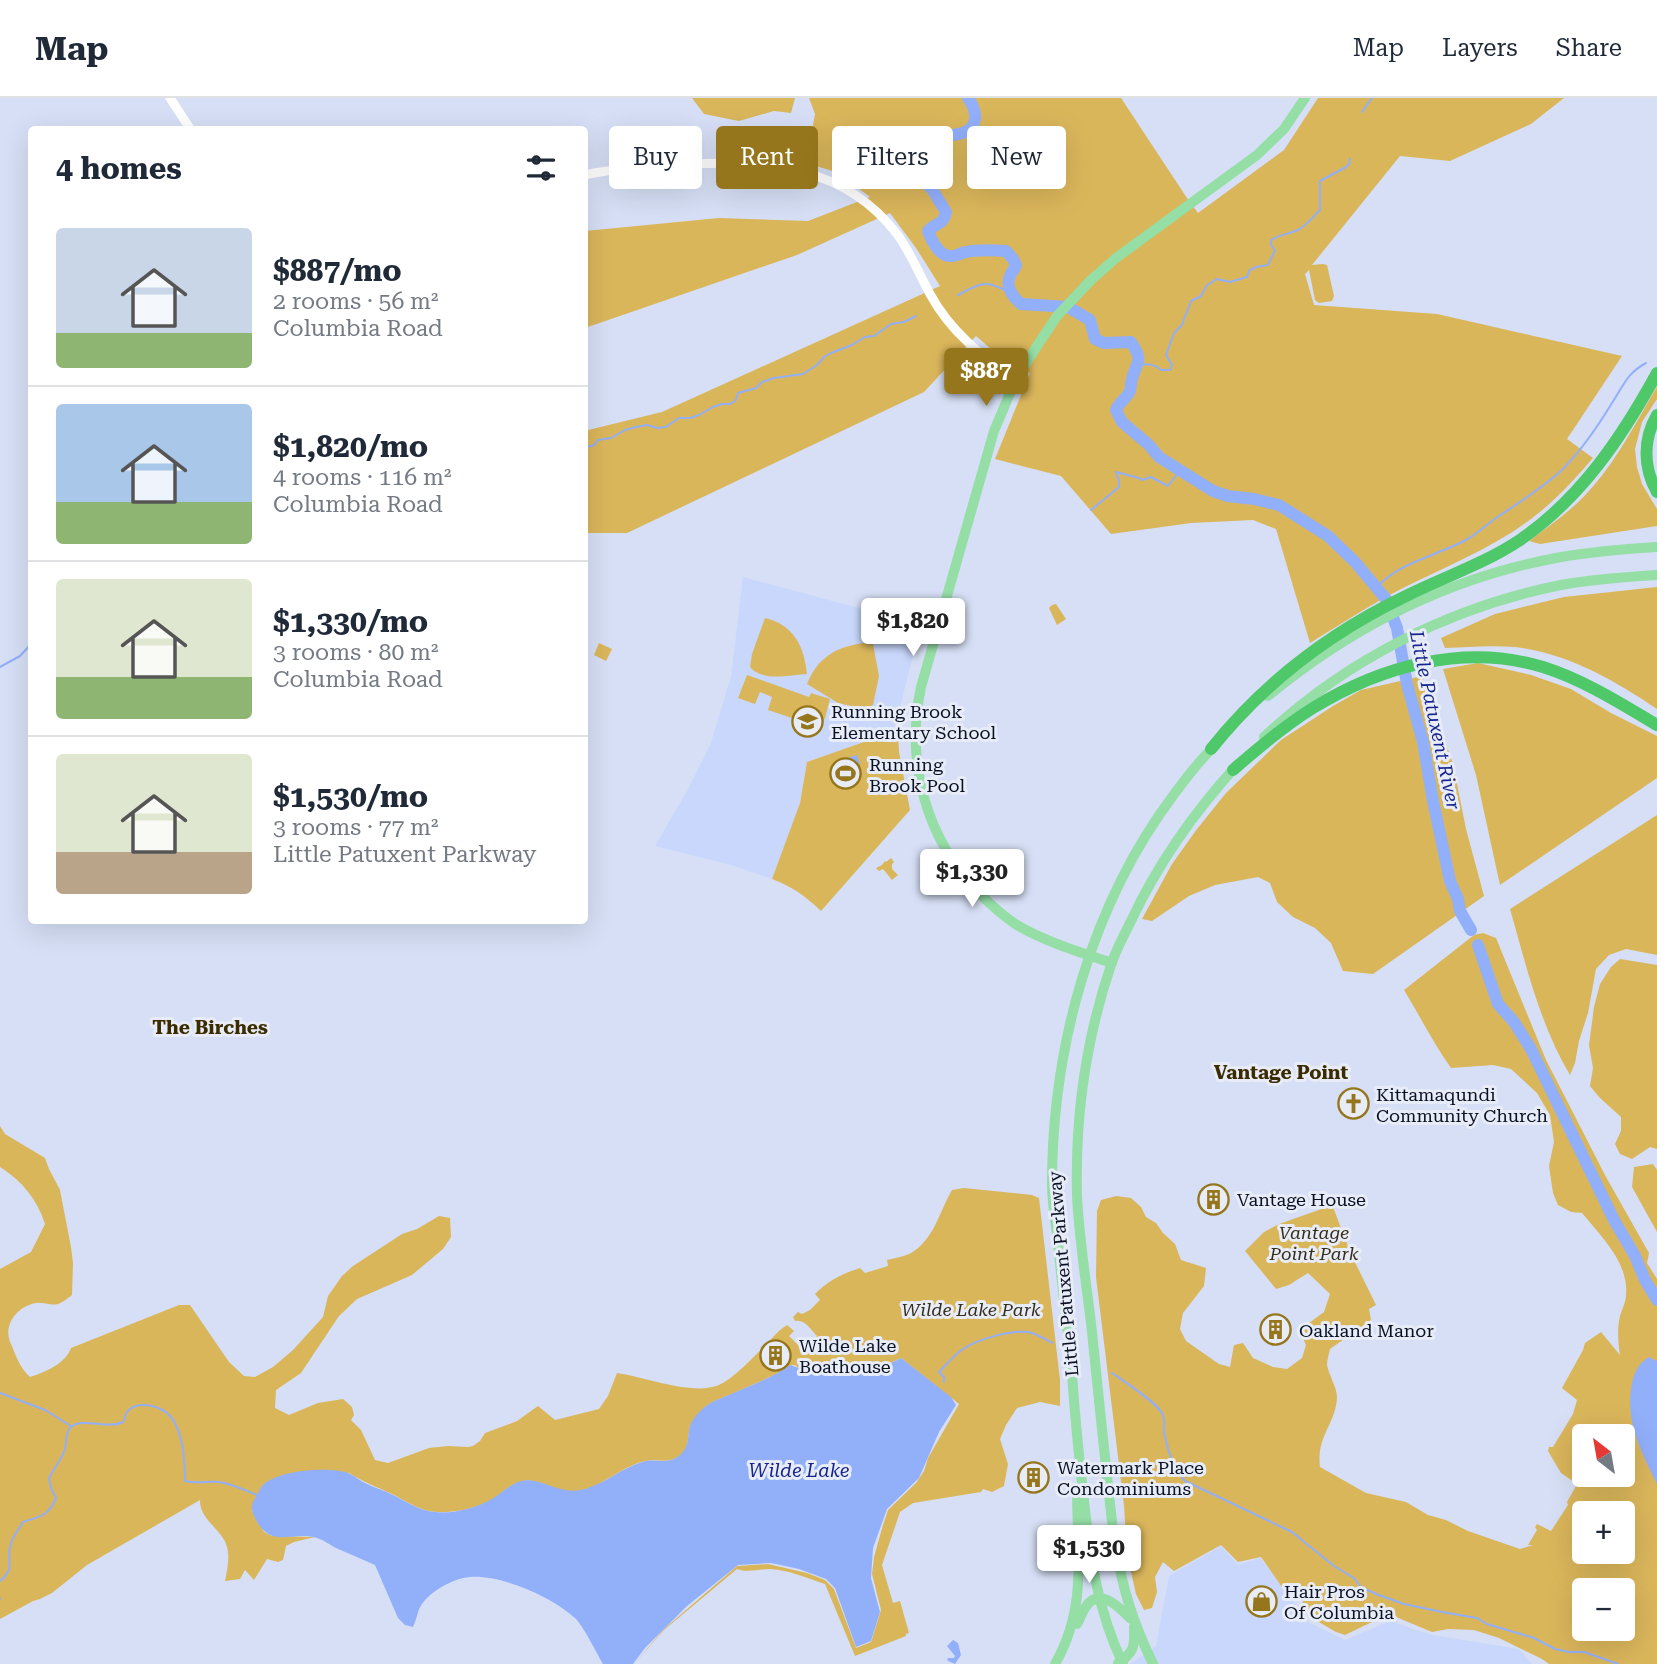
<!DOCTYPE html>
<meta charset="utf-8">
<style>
body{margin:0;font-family:"Roboto Serif",serif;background:#f6f6f7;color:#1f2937;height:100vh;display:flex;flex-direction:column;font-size:26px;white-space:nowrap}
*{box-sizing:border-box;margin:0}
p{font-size:23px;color:#747a83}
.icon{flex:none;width:38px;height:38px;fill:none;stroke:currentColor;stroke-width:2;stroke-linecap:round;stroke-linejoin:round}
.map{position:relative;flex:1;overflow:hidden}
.sheet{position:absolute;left:28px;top:28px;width:560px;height:798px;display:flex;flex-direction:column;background:#fff;border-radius:7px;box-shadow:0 7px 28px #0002}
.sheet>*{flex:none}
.top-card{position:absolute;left:609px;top:28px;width:665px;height:63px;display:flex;gap:14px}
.needle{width:46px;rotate:329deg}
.controls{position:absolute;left:1572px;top:1326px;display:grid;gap:14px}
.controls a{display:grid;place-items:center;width:63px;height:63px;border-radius:7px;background:#fff;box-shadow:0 7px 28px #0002;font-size:35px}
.price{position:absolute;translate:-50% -60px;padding:0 16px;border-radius:7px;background:#fff;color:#222;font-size:23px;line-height:46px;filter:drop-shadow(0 2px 4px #0008)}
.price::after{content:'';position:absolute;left:50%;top:42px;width:21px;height:16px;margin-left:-10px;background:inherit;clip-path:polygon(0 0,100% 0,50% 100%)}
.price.active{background:#95761d;color:#fff}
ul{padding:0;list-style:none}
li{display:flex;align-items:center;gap:21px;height:175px;padding:0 28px}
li+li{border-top:2px solid #e0e1e3}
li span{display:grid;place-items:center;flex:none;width:196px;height:140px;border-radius:7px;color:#555}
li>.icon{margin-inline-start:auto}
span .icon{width:84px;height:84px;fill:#fffc;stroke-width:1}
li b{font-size:30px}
h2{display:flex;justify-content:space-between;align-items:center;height:84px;padding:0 28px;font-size:30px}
.pill{padding:0 24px;border-radius:7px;background:#fff;box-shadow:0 7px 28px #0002;font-size:24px;line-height:63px}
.pill.active{background:#95761d;color:#fff}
header{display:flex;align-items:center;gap:42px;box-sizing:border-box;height:98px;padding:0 35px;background:#fff;border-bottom:2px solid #e0e1e3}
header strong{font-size:33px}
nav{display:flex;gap:38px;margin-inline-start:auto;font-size:24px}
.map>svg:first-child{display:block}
</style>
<header>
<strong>Map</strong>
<nav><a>Map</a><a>Layers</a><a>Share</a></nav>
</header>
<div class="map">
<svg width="1657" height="1566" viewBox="0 0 1657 1566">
<rect width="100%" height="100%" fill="#d6dff5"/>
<!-- built -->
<path fill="#c8d7fb" d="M743,479L921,527L906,585L899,613L898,632L807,664L800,705L772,781L731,767L655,748L686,695L711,645L731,579Z
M1221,1448L1238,1467L1260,1460L1310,1525L1345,1542L1390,1523L1432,1537L1519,1551L1532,1566H1130L1156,1548L1169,1478Z"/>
<!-- green -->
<path fill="#dab65b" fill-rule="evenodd" d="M692,0H795L791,15L774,13L739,23L704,16Z
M809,0H1121L1185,97L1198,115L1284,52L1318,0H1564L1531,26L1450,63L1400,58L1312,167L1323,166L1327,167L1334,198L1332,203L1319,205L1315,202L1309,172L1305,176L1314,207L1437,216L1622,258L1567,341L1593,360C1574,382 1555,403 1531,421C1492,450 1447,468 1403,490C1371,506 1341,526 1310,545L1276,431L1253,422L1191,425L1111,436L1061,378L995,361L1030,275L999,258L976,238L924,294L627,435H585L584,333L662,314L940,188L916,150L890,115L797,157L585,230V133L719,120L808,123L870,99L836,74L806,65L815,16Z
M1657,289V301L1642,324L1635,351L1637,369L1642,386L1657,411V428L1540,446L1529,443C1549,428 1571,413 1588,394C1616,364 1636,324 1657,289Z
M1657,489V611C1614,582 1567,555 1515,549C1491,547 1468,549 1445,550L1441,540L1495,516L1564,499Z
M1056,506L1066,521L1057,527L1049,510L1052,507Z
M765,520C794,527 804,548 807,576C790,577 762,584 750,569L752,556Z
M599,545L612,551L606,563L594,557Z
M864,545L873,546L879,578L873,607L866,611L838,605L807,586C818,559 836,549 864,545Z
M1478,565L1531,577L1571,591L1611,615L1657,638V680L1500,787L1476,677L1443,571Z
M747,577L809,599L811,595L830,601L825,620L821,626L814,624L812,618L804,615L801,623L768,612L772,599L760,594L755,606L738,600Z
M1422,578L1453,666L1466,731L1484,798L1373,876L1343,873L1331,845L1315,830L1293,819L1277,804L1270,785L1258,779L1215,787L1189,798L1152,823L1142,821L1172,766L1197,731L1226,695L1281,642L1333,608L1361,592Z
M898,632L899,654L910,712L821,813C804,797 793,789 772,781L800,705L807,664Z
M1657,717V857L1626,851L1609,857L1596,871L1588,915L1579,943L1575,965L1570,977C1540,927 1526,867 1510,811Z
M891,760L894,764L892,766V771L898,777L892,782L883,771L879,773L876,770L882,767L885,763L886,764Z
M1483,835L1496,840L1546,962L1606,1079L1649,1155L1647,1165L1657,1181V1566H1549L1542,1561L1499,1540L1474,1532L1448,1531L1432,1534L1396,1519L1376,1522L1345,1537L1336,1534L1310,1519L1299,1496L1284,1492L1261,1459L1238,1464L1221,1447L1174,1473L1163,1464L1155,1479L1157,1494L1152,1510L1144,1512L1136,1496L1127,1456L1124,1408L1096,1179L1097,1113L1101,1102L1116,1098L1131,1100L1141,1109L1146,1119L1156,1125L1163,1135L1175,1146L1181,1162L1206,1170L1204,1188L1183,1215L1180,1231L1186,1243L1219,1266L1230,1269L1234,1247L1243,1245L1253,1260L1273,1269L1287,1271L1302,1260L1306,1247L1301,1236L1305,1228L1324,1214L1330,1196L1308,1175L1289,1187L1276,1191L1245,1153L1264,1134L1279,1126L1330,1108L1333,1109L1351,1156L1376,1207L1369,1211L1371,1222L1330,1251C1329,1256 1327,1262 1327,1267C1329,1278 1337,1289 1337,1299C1336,1326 1316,1338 1320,1369L1366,1395L1406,1404L1428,1417L1446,1422L1468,1433L1520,1451L1533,1447H1528L1537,1432L1535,1429L1537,1426L1551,1433L1568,1407L1567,1404L1576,1388L1574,1384L1561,1375L1548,1353L1549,1349H1553L1573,1316L1577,1302L1562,1290L1583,1252L1585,1245L1601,1234L1620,1257C1618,1244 1617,1231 1620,1218C1622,1211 1626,1204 1626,1197C1629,1165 1601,1138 1582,1115L1571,1114L1558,1107L1553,1095L1549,1068L1554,1044L1550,1017L1537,995L1511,971L1493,967L1451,970C1433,945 1420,918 1404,892L1474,837ZM1584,1339H1622V1377H1584ZM1584,1416H1622V1454H1584ZM1584,1493H1622V1531H1584Z
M1620,861L1657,867V1051L1650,1049L1632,1061L1620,1056L1615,1046L1621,1033V1019L1599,999L1590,988L1593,970L1589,947L1594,909L1600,886L1611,869Z
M0,1028L5,1036L45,1060L49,1071L60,1092L71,1149L73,1165L72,1197C68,1200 63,1204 58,1206C51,1208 43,1204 36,1205C17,1208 2,1228 11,1246C16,1258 20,1270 30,1279C46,1274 66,1265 71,1250L179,1207H190L229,1264L244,1278L255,1279L273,1269L293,1252L323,1219L328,1198L342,1178L353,1168L402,1136L417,1131L439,1118L450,1120L451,1139L443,1151L412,1177L357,1201L339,1218L301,1275L276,1292L275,1310L289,1317L318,1305L343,1301L352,1309L354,1317L351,1322L361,1332L375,1362L388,1365L429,1350L448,1348L468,1349L473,1348L480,1343L485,1335L517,1323L538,1308L555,1322L599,1311L608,1298L617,1275C645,1279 693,1298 719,1287C736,1280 766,1246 780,1232L787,1227L794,1233L789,1238L803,1252L817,1238C811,1232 805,1221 795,1223L793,1219L798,1214L802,1216L810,1212L820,1202L815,1196C829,1182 842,1176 860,1170L865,1175L888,1168L887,1162C894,1160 902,1159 909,1156C934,1143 939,1114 952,1092L964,1090L1032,1097L1039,1100L1060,1282V1308L1040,1304L1017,1310L1006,1327L1000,1341L1008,1366L1004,1388L992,1394L983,1391L981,1394L913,1405L900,1414L882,1467L893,1505L900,1503L909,1535L906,1536V1538L855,1558L825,1486C807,1480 789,1472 770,1471C759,1471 747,1475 737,1471L664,1532L634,1566L664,1531L737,1468L768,1466L807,1475L825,1482L834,1491L856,1550L871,1544L881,1512L872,1476L874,1459L883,1427L888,1412L916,1385L924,1373L928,1360L959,1306L901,1260C875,1273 819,1289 795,1267C787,1267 783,1273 776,1276C762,1283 747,1289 732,1296C724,1299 715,1302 708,1307C702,1311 697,1317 693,1323C686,1333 691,1348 681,1357C668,1367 658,1360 645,1363C618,1369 595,1397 566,1393C550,1391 537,1378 520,1384C509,1387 502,1395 493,1401C478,1410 454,1415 436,1414C420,1413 406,1403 392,1396C377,1389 363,1384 349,1375L262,1388L252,1408V1413L264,1434L272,1438L315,1439L294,1444L286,1448L283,1462L278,1464L267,1461L254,1482L245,1472L240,1481L225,1483C227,1473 230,1460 227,1449C223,1432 199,1421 200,1402L87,1467L52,1495L40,1501L33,1503L0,1521V1171L31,1154L45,1126C37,1101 22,1083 0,1069Z
M1653,1066L1657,1072V1134L1632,1089L1634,1069Z"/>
<!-- water -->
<path fill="#92affa" d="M857,657L860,666L851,669L856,684L842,688L835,664Z
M1649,1259L1657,1263V1386C1642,1356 1626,1325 1631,1291C1633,1277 1637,1266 1649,1259Z
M901,1260L951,1299L956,1307L939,1334L919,1380L887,1411L873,1450L871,1480L880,1514L871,1543L856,1549L835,1490L826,1481L799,1471L771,1465L738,1467L687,1508L645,1550L633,1566H603C596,1554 584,1529 575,1520C551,1498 502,1477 470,1479C455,1480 437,1490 427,1500C416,1511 419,1517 413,1529L405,1527L398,1520L375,1467C362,1461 349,1456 336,1450C330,1447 324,1442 317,1440C293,1432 272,1452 256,1422C252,1414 250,1410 254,1402C257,1398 259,1392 262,1388C276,1372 329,1368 348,1375C355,1378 360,1383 367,1386C375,1390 383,1392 391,1396C406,1403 419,1413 435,1414C453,1416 476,1410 492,1401C501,1396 508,1388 518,1384C540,1376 558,1399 585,1391C606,1385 622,1370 642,1364C656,1359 669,1369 682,1355C690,1347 687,1335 691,1325C695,1318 702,1310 709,1306C715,1302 722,1300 729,1297C749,1288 772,1280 790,1267C830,1282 863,1280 901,1260Z
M953,1542L958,1545L961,1557L955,1566L948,1563L947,1561L949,1560H954L955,1558L947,1548Z"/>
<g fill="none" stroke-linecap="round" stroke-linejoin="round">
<!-- stream -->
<path stroke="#92affa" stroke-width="2" d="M1362,14L1372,0
M958,197C966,193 978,185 987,186C994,186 1003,192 1011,194
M1138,268C1146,265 1155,266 1161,272H1170L1172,267L1166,257L1174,235L1182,227L1191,203L1201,198L1207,187L1217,181L1230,184L1247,179L1250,172L1256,169L1268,167L1275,152L1271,147V142C1278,137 1289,136 1298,132C1307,127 1313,119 1320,112V83L1346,69L1349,66L1350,61
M584,350L594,347L598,342L611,340L625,332L636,329L647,327L657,330L666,329L679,320H690L699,317L713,309L722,306H730L736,302L738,295L756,290L762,284L774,280L803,276L817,267L824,259L831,255L852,247L865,239L874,238L891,226L904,224L916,218
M1091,412L1119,389V382L1116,374L1139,380L1142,382L1151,379L1168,388L1181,371
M1377,489C1400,464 1436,458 1466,442C1477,436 1486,427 1496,420C1518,405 1541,391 1561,373C1580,354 1598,328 1612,305C1624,287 1626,276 1646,265
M0,569L20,558L32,545
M1112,1275C1125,1284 1157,1304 1163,1317C1165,1322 1164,1328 1164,1333C1167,1352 1173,1369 1185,1383L1292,1434L1334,1468L1354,1480L1361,1489L1376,1496L1404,1506L1442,1514L1477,1520L1487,1526L1534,1540L1555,1551L1569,1554H1584L1618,1566
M944,1284V1279L939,1274C947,1266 954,1257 963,1251C978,1241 1015,1230 1032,1235C1038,1237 1045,1241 1052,1245
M0,1295L45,1312L71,1328
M0,1483C17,1469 5,1463 11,1445C13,1438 19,1431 23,1424C40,1418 48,1419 56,1400L51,1390L49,1380C54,1370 62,1361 65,1351C67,1344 65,1335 70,1330C81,1318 108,1332 123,1324C125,1321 125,1317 127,1314C137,1301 162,1308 171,1319C183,1334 185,1364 185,1383C197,1386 207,1383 219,1384C232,1386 245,1392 257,1397
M0,1500V1501"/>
<!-- river -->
<path stroke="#92affa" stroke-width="12" d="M968,0C973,7 976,13 975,21C973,36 958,36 947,38C940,39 932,42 925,46L919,59L917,72L921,81L932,91L946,114C943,128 936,124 928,133C931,142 939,157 949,158C955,159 960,155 966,154C979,151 993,152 1006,153L1013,161L1016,167C1015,171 1011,174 1010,178C1005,189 1013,199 1021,206L1068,209L1090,222L1095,241L1104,245L1131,244C1144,264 1137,262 1132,281C1131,283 1131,291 1130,293C1127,300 1119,304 1116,312L1122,324L1149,347L1159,359L1213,393L1228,398L1254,401L1279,407L1328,438L1355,464L1386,501L1397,530L1407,586L1423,644L1433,703L1450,783L1458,801L1460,813L1471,832
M1478,847L1498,906L1514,924L1531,951L1614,1122L1635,1158L1645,1182L1657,1202"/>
<!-- minor -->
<path stroke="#fff" stroke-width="9" d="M170,0L191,32
M584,77C619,70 655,67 690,66C769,63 844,67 897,136C911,155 919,176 930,196C950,233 981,258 1016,281"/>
<!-- major -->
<path stroke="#95dea6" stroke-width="10" d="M1268,598C1352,529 1449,480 1556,460C1589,454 1623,451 1657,449
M1264,639C1346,562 1450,509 1561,487C1593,481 1625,479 1657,477
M1112,865C1080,854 1046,844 1017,827C1003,818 992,808 980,796C926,741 905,665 921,589L994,333L1016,281L1037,248L1057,218L1091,182L1116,160L1257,57L1284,31L1305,0
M1077,1526C1080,1521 1082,1515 1085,1510C1099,1487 1120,1510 1131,1521
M1118,1565C1134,1555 1135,1548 1134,1529
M1055,1566C1088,1509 1077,1453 1077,1390
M1123,1566C1098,1514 1090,1459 1084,1403C1079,1360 1075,1319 1072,1276C1068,1232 1062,1189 1058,1145C1056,1126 1052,1106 1052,1087C1052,949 1091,806 1175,695C1187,679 1200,661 1216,647
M1153,1566C1132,1522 1122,1489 1114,1441C1106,1372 1099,1303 1092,1234C1087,1189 1079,1142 1077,1097C1075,1019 1086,941 1111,867C1116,852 1124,837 1131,823C1158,765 1195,713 1238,666"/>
<!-- highway -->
<path stroke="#4fc86a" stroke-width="12" d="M1657,317C1643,341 1643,369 1657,394
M1211,651C1263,586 1331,534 1406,498C1444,479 1484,466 1520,442C1581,400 1622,339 1657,275
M1233,672C1258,650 1284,628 1313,610C1381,568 1464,545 1543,569C1584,582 1620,605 1657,627"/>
</g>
<!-- icons -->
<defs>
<symbol id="school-ring" viewBox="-11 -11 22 22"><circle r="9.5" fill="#e8ecf7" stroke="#95761d" stroke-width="1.5"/><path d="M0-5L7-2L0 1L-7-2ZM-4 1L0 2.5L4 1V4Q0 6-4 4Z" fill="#95761d"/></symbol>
<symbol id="stadium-ring" viewBox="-11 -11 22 22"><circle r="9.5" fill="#e8ecf7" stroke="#95761d" stroke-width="1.5"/><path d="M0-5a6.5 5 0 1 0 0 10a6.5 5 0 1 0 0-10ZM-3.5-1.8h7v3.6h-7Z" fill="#95761d"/></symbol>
<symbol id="church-ring" viewBox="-11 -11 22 22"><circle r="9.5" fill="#e8ecf7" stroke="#95761d" stroke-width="1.5"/><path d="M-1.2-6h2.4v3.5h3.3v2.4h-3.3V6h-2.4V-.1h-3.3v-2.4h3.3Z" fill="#95761d"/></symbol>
<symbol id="building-ring" viewBox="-11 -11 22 22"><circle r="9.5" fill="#e8ecf7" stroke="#95761d" stroke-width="1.5"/><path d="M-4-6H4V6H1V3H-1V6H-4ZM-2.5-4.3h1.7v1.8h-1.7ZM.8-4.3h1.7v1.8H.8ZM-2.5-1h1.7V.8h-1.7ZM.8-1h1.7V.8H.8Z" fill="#95761d"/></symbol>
<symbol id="shop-ring" viewBox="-11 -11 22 22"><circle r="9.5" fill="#e8ecf7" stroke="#95761d" stroke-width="1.5"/><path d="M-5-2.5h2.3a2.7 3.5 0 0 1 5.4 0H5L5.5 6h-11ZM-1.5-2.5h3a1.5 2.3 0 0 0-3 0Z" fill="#95761d"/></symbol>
</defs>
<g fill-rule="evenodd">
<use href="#school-ring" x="790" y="606" width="35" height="35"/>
<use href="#stadium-ring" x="828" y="658" width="35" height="35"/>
<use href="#church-ring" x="1336" y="988" width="35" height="35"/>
<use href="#building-ring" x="1196" y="1084" width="35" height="35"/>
<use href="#building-ring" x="1258" y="1214" width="35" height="35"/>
<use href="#building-ring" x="758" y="1240" width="35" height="35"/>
<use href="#building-ring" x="1016" y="1362" width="35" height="35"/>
<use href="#shop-ring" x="1244" y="1486" width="35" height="35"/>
</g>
<g text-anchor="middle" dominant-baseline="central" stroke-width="6" stroke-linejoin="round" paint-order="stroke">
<!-- poi labels -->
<g font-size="18" fill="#0a1123" stroke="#e8ecf7" text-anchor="start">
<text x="831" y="613">Running Brook<tspan x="831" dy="21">Elementary School</tspan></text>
<text x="869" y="666">Running<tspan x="869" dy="21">Brook Pool</tspan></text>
<text x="1376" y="996">Kittamaqundi<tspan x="1376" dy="21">Community Church</tspan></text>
<text x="1237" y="1101">Vantage House</text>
<text x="1299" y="1232">Oakland Manor</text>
<text x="799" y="1247">Wilde Lake<tspan x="799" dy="21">Boathouse</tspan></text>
<text x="1057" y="1369">Watermark Place<tspan x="1057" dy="21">Condominiums</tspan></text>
<text x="1284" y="1493">Hair Pros<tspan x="1284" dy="21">Of Columbia</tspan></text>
</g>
<!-- park labels -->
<g font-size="18" font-style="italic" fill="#352d19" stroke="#e8ecf7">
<text x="1314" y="1134">Vantage<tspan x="1314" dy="21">Point Park</tspan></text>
<text x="971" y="1211">Wilde Lake Park</text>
</g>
<!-- street labels -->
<g font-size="18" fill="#0a1123" stroke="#e8ecf7">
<text transform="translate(1063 1176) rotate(-95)">Little Patuxent Parkway</text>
</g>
<!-- water labels -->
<g font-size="19" font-style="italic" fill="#15248e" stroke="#e8ecf7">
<text transform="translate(1435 622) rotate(78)">Little Patuxent River</text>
<text x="799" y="1372">Wilde Lake</text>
</g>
<!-- neighbourhood labels -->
<g font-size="19" font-weight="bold" fill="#3a2b01" stroke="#e8ecf7">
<text x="210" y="929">The Birches</text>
<text x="1281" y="974">Vantage Point</text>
</g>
</g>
</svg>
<div class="controls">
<a><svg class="needle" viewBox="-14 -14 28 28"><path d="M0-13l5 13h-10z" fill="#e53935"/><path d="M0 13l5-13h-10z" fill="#747a83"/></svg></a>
<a>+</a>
<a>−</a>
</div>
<b class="price active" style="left:986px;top:310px">$887</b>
<b class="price" style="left:913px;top:560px">$1,820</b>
<b class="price" style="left:972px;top:811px">$1,330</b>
<b class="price" style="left:1089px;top:1487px">$1,530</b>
<div class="top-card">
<a class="pill">Buy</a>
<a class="pill active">Rent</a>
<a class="pill">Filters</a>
<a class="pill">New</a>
</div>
<section class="sheet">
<h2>4 homes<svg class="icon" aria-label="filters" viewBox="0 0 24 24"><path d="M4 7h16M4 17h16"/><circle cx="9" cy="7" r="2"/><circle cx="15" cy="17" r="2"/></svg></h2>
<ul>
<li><span style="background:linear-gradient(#c9d6e8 75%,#8fb573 0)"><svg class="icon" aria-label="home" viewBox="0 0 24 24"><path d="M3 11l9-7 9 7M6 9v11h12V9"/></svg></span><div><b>$887/mo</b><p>2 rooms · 56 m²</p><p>Columbia Road</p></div></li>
<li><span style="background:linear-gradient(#a9c7e8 70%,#8fb573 0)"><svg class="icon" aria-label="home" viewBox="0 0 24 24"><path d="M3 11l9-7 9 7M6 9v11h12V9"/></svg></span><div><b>$1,820/mo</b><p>4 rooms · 116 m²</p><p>Columbia Road</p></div></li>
<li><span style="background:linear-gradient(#dfe7d0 70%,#8fb573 0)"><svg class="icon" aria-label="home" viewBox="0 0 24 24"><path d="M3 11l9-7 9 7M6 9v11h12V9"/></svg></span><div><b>$1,330/mo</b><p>3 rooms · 80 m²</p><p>Columbia Road</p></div></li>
<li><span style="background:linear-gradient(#dfe7d0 70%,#b9a48a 0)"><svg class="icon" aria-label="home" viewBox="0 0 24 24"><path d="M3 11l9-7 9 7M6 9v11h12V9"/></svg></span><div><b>$1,530/mo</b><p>3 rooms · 77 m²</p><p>Little Patuxent Parkway</p></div></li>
</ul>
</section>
</div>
